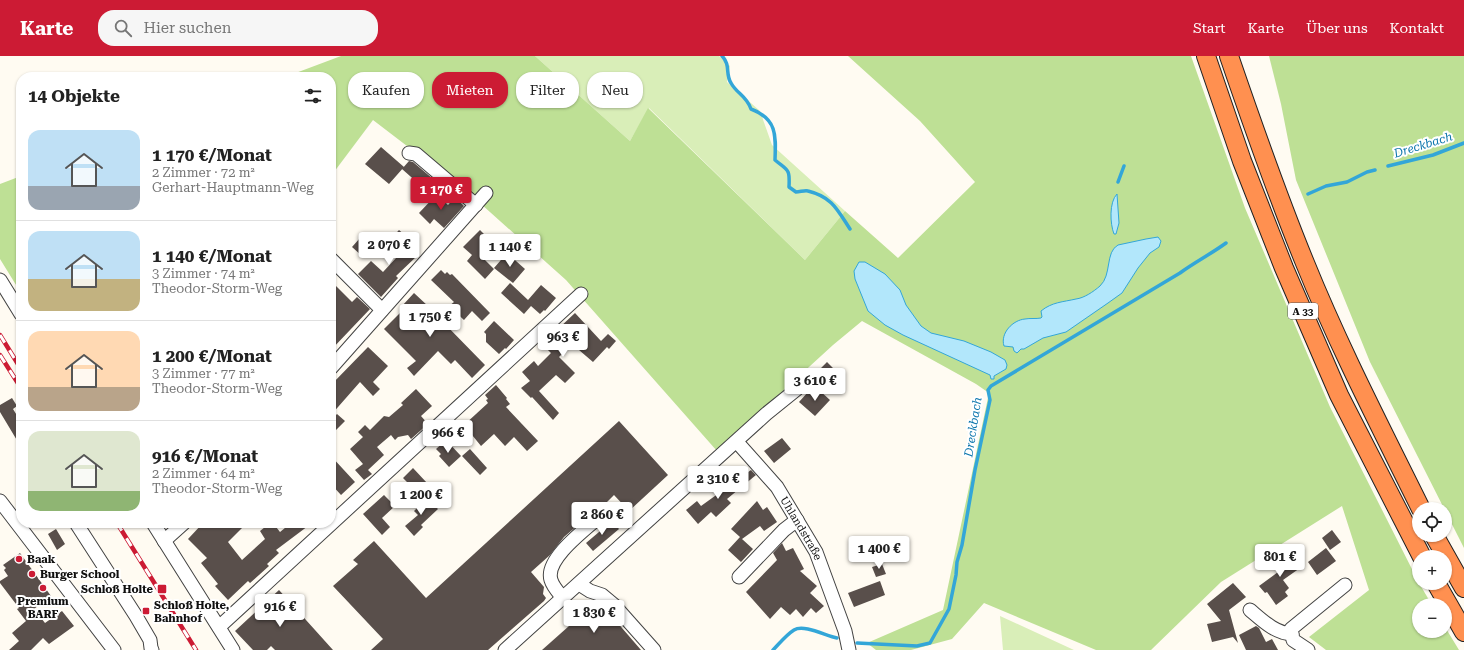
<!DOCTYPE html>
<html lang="de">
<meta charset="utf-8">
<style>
body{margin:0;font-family:"Roboto Serif",serif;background:#f6f6f6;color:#222;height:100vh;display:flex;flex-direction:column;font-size:15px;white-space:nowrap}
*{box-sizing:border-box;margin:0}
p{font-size:13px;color:#767676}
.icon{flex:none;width:22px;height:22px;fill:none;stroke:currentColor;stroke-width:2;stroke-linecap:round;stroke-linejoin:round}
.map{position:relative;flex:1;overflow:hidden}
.panel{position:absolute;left:16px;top:16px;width:320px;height:456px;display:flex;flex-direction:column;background:#fff;border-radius:16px;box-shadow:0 1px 3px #0004}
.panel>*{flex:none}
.guide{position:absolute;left:348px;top:16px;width:380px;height:36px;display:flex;gap:8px}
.buttons{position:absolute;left:1412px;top:446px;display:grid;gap:8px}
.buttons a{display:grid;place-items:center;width:40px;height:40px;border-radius:50%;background:#fff;box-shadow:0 1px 3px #0004;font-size:20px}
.price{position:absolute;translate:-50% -34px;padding:0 9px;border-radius:4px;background:#fff;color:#222;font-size:13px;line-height:26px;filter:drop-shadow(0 1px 2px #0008)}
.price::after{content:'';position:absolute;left:50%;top:24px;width:12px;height:9px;margin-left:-6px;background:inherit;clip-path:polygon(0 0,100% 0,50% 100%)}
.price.on{background:#cc1b34;color:#fff}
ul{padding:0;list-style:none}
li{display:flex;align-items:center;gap:12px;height:100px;padding:0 12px}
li+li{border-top:1px solid #e0e0e0}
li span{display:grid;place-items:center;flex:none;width:112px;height:80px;border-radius:12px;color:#555}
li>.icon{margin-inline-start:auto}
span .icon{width:48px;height:48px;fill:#fffc;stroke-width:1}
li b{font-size:17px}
h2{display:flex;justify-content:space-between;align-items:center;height:48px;padding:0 12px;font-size:17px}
.tag{padding:0 14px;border-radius:16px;background:#fff;box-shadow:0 1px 3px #0004;font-size:14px;line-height:36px}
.tag.on{background:#cc1b34;color:#fff}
header{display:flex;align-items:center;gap:24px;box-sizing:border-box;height:56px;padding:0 20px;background:#cc1b34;color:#fff}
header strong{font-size:19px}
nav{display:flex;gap:22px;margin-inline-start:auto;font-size:14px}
.search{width:280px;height:36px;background:#f6f6f6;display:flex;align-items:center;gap:10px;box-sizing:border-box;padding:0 14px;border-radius:16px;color:#767676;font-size:15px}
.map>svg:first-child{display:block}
</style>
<header>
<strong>Karte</strong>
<div class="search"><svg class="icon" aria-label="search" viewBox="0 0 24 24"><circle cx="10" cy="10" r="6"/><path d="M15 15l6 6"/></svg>Hier suchen</div>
<nav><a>Start</a><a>Karte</a><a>Über uns</a><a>Kontakt</a></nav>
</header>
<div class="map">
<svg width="1464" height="594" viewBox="0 0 1464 594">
<rect width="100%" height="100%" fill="#fffbf2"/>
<!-- green -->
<path fill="#d9eeb8" d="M535,0H719L730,10L727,26L760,55L772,89L845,155L805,204L649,52L630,85Z
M1000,560L1074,594H1003Z"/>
<!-- forest -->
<path fill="#bee095" d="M341,0H535L630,85L648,52L805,204L845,155L898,202L975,126L920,65L848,0H1191L1245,152L1330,351L1419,527L1432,549H1419V575H1445V571L1459,594H1326L1309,581L1369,534L1342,450L1221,526L1151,594H1096L984,547L952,583L911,594H876L867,587L943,554L989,337L976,328L862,265L833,289L717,395L566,224L471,139L373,64L331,120V21H285Z
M1269,0H1464V492L1370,306L1296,124L1281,48Z
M21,120V237L0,203V128Z"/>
<!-- water -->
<path fill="#b2e7fb" stroke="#33a6d8" d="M1117,138L1119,167L1116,178H1114C1110,168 1109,146 1117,138Z
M1158,181L1161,185L1159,191L1150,197L1138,212L1122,237L1108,247L1066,276L1043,282L1024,293H1021L1017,297L1014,295L1013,291L1004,290C1000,277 1013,264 1025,263C1030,262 1036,263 1041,262L1042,261L1041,255C1052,246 1063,246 1076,243C1084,242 1093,236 1100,230C1112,219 1105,196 1118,189L1146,183Z
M859,206H865L885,218L900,234L906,249L921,270L931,277L964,285L991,296L1005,304L1007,309L1006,313L994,320V323H991L990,319L903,279L885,269L868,255L855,223L854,215Z"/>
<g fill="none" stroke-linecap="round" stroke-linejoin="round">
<!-- stream -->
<path stroke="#33a6d8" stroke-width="3.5" d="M722,0C731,9 725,18 731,27C737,38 746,39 751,53C777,63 776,79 775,104C788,115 790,112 789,131L796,136C800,136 805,134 808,135C832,141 837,153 850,173
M1388,110L1433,99L1464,87
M1118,126L1124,110
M1308,138L1326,130L1347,126L1367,116L1375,114
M857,587L917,590L930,587L949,553L956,519L957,506L962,489L975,414L990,344L988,334L991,330L1180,217C1195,206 1211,198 1226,187
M773,594C779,588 786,579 794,574C804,568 826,580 837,582"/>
</g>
<!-- building -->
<path fill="#594f4b" d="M381,91L404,111L389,128L365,108Z
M409,105L413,106L439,128L429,139L418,130L419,128L402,113Z
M437,138L448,149L455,141L464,150L444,172L434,163L430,168L419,157Z
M399,174L407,181L402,186L417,200L396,220L398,222L381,241L358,218L371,205L383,216L396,202L384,190Z
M480,174L492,186L480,199L494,213L485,223L467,205L472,199L463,191Z
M360,182L370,191L362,200L352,191Z
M507,197L525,213L513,227L494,212Z
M441,214L445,218L447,216L450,219L452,218L490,257L482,265L472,255L464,264L449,250L454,246L431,224Z
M331,225L352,246L357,241L370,253L331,294Z
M510,227L528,244L541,229L556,242L545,255L544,254L540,258L531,250L524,258L501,237Z
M414,237L443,264L442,265L485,309L472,322L455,304L451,308L438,295L414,320L407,312L416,305L384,273L405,252L402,250Z
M575,257L601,285L608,278L616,285L609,293L607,291L593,306L572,288L559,301L575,317L565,327L556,319L539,335L559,357L553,364L532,341L531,342L521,332L530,325L522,316L534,305L538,310L551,297L542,288Z
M494,265L514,284L506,293L505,292L499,298L486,286V278L484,276Z
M368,291L388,310L373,326L380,333L373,340L360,326L331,359V329Z
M827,306L837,316L829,324L818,315Z
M496,329L507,342L506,343L510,348L506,351L538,385L527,395L514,381L505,390L494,378L481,390L464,369L488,347L486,344L488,343L485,339Z
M416,333L432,350L421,360L428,368L411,383L408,379L398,381L395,384L391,379L377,391L384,399L368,414L372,418L364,424L355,414L363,408L350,393L363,381L358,376L365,369L370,374L384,360L389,361L403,349L401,347Z
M819,334L830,344L815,360L799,346L808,336L813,341Z
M12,342L17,350L13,353L21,366V391L0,356V349Z
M337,358L345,365L331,379V364Z
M619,365L668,419L629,455L614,439L605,448L600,450L564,481L550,499L531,516L544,531L543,538L546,542L544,545L488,594H371L383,583L333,530L358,508L353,504L374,485L426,542Z
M782,382L791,393L774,407L764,395Z
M446,384L461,400L449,411L439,400L441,398L436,393Z
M470,393L487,412L480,419L462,400Z
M331,400L355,426L341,439L331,428Z
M413,412L427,427L424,431L426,433L418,441L406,429L408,427L403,422Z
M751,414L756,419L727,443L731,447L716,461L711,456L698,468L686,454L697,445L701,450Z
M384,439L395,450L382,462L390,471L382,479L363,458Z
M427,442L438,453L421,469L423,471L414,480L405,470L418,459L414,455Z
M757,445L763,454L767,451L777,466L764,475L760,470L742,483L753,493L741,506L728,494L740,481L731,473Z
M612,465L619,473L593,495L586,487Z
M203,467H247L228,486L242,504L265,483L260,475L270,467H273L280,476L291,467H312L276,494L279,497L267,508L269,510L250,527L248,525L228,544L215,530L218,528L201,507L207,502L188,483Z
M56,473L65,488L57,494L48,478Z
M1332,474L1341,486L1330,494L1322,482Z
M782,487L786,495L793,492L804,513L800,515L817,530L810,537L824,550L816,557L811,552L803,561L796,553L790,559L781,551L770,563L746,536L777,504L773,497Z
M1326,492L1336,505L1317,519L1308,506Z
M20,497L51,540L34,553L45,567L62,555L74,570L49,588L43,582L31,594H9L19,585L12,577L26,565L17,553L19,552L0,527V525L8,520L4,514L6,512L3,509Z
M1282,497L1287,504L1291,500L1300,512L1283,524L1289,532L1285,536L1288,540L1276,549L1267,536L1265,537L1259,530L1278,516L1271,505Z
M882,508L886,518L876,521L872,511Z
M880,525L885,539L854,551L848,537Z
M1233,527L1246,541L1229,554L1238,587L1233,581L1212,586L1207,568L1221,565L1207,548Z
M279,534L333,594H275L271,590L267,594H253L235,575Z
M596,546L603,550L641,594H542Z
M1256,570L1259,572L1266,586L1272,583L1278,594H1246L1239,579Z"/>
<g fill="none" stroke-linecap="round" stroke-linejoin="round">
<defs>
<g id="minor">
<path d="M409,97L416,98L476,149"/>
<path d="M331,203L382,254"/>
<path d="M0,224L21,258"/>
<path d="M331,312L486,137"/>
<path id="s1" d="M737,386L777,431L816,496L845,575L849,594"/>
<path d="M0,445L114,594"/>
<path d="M76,467L136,560L150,584L151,592L152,594"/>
<path d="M153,467L233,594"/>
<path d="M164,485L184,467"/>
<path d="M739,521L784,474L797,464"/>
<path d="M579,528L590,535L602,539L614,549L654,594"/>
<path d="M563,542C559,537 553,531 551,524C544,502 590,470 605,456"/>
<path d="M1250,554C1263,565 1275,577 1292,578"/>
<path d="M219,571L581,238"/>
<path d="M505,594L766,358L797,333"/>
<path d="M1308,594L1293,584L1291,573L1345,529"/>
</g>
<path id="highway" d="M1206,0L1242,105L1284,212L1339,339L1422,501
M1229,0C1253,70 1277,139 1305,207C1339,291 1381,372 1421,453
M1434,479L1464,532
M1436,527L1464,576"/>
</defs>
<!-- minor casing -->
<use href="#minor" stroke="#434343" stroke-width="15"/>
<!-- highway casing -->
<use href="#highway" stroke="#212121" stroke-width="20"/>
<!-- minor -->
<use href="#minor" stroke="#fff" stroke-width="13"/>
<!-- highway -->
<use href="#highway" stroke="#ff9050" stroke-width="18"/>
<defs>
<path id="rail" d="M0,279L21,313
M0,299L21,332
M117,467L196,594"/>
</defs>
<!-- rail casing -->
<use href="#rail" stroke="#cc1b34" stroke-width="4.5"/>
<!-- rail -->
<use href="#rail" stroke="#fff" stroke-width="3" stroke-dasharray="9" stroke-linecap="butt"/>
</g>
<!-- markers -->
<g fill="#cc1b34" stroke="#fff" stroke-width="1.5">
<circle cx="19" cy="503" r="4"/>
<circle cx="32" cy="518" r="4"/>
<circle cx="43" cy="532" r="4"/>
<rect x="157" y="528" width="10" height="10" rx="2"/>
<rect x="142" y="551" width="8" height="8" rx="2"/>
</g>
<g text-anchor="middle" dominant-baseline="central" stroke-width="4" stroke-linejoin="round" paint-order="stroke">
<!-- shield labels -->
<rect fill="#fff" stroke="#585858" stroke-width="1" x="1288" y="247" width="30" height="16" rx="3"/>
<g font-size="10" font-weight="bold" fill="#101010">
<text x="1303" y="255">A 33</text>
</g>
<!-- street labels -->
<g font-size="11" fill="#101010" stroke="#fff">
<text stroke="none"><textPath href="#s1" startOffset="108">Uhlandstraße</textPath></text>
</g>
<!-- poi labels -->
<g font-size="11" font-weight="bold" fill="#101010" stroke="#fff" text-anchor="start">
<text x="27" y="503">Baak</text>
<text x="40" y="518">Burger School</text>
<text x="153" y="533" text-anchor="end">Schloß Holte</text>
<text x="43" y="545" text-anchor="middle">Premium<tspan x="43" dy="13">BARF</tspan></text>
<text x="154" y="549">Schloß Holte,<tspan x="154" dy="13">Bahnhof</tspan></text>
</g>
<!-- water labels -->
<g font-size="12" font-style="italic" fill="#0d76ad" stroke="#fff">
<text transform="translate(1423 89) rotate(-17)">Dreckbach</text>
<text transform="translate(973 371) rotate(-81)">Dreckbach</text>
</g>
</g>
</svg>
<div class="buttons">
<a><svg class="icon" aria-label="locate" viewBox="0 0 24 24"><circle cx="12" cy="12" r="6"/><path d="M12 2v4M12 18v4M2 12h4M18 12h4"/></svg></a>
<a>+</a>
<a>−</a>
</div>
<b class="price on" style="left:441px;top:155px">1 170 €</b>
<b class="price" style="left:389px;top:210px">2 070 €</b>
<b class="price" style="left:510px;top:212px">1 140 €</b>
<b class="price" style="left:430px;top:282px">1 750 €</b>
<b class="price" style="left:563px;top:302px">963 €</b>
<b class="price" style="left:815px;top:346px">3 610 €</b>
<b class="price" style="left:448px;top:398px">966 €</b>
<b class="price" style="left:718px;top:444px">2 310 €</b>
<b class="price" style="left:421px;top:460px">1 200 €</b>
<b class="price" style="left:602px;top:480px">2 860 €</b>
<b class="price" style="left:879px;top:514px">1 400 €</b>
<b class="price" style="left:1280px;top:522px">801 €</b>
<b class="price" style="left:280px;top:572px">916 €</b>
<b class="price" style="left:594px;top:578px">1 830 €</b>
<div class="guide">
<a class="tag">Kaufen</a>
<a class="tag on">Mieten</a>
<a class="tag">Filter</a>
<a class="tag">Neu</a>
</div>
<section class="panel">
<h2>14 Objekte<svg class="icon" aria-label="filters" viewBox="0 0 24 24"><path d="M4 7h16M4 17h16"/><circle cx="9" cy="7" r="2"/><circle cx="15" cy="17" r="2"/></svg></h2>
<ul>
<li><span style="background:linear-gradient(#bfe0f5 70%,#9aa5b1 0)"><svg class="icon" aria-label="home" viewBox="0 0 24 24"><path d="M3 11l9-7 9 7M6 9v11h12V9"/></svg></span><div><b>1 170 €/Monat</b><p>2 Zimmer · 72 m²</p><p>Gerhart-Hauptmann-Weg</p></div></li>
<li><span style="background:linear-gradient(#bfe0f5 60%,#c2b280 0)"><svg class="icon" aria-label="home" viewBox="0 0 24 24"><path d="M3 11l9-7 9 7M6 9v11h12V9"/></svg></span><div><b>1 140 €/Monat</b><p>3 Zimmer · 74 m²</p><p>Theodor-Storm-Weg</p></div></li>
<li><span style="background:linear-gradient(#ffd9b3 70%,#b9a48a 0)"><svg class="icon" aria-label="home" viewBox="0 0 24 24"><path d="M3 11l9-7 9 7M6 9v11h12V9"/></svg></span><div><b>1 200 €/Monat</b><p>3 Zimmer · 77 m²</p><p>Theodor-Storm-Weg</p></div></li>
<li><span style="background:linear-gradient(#dfe7d0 75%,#8fb573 0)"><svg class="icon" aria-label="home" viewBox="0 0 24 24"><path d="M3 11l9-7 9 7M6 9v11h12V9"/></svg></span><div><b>916 €/Monat</b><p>2 Zimmer · 64 m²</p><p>Theodor-Storm-Weg</p></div></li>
</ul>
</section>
</div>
